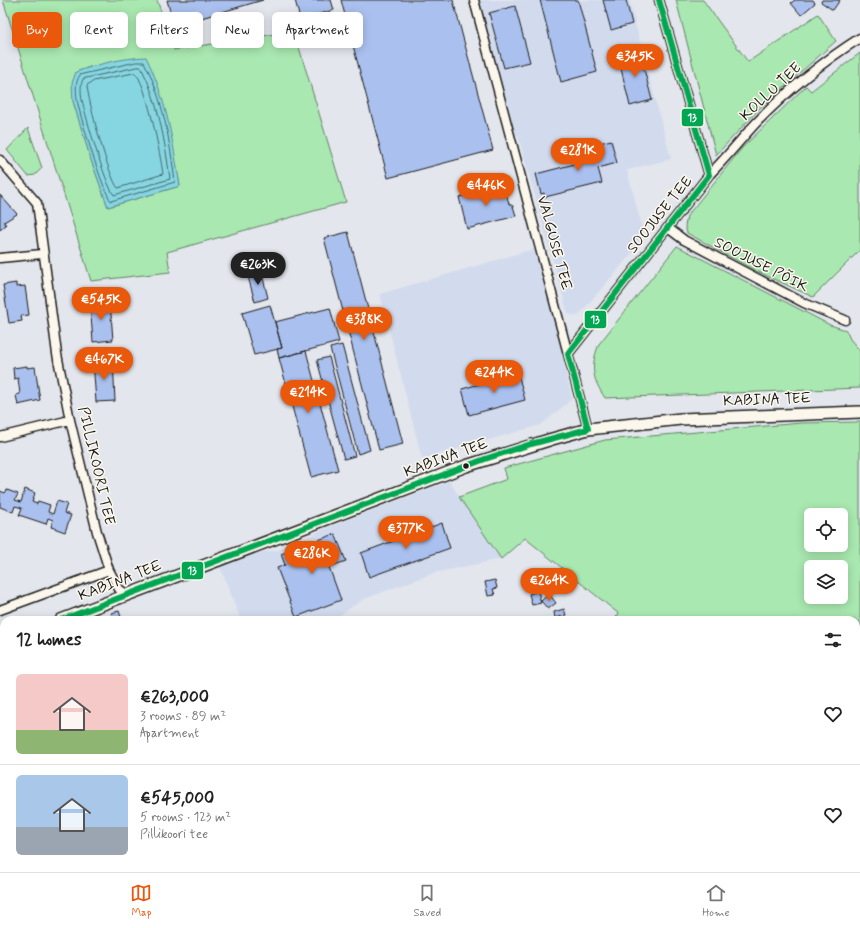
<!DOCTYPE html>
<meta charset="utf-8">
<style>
body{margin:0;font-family:Mynerve,sans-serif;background:#f6f6f6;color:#222;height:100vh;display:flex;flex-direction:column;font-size:15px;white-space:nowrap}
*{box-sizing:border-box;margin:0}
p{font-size:13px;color:#767676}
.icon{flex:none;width:22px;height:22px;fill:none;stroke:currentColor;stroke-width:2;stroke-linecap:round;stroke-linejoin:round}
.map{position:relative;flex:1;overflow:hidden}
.panel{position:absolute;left:0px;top:616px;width:860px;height:256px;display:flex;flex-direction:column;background:#fff;border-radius:12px 12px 0 0;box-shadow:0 2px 10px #0003}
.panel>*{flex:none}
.guide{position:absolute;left:12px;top:12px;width:400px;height:36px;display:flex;gap:8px}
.fabs{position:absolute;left:804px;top:508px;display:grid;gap:8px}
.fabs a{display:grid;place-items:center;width:44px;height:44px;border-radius:6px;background:#fff;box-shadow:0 2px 10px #0003;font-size:20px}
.price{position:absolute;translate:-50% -34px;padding:0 9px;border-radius:14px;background:#ea580c;color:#fff;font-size:13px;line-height:26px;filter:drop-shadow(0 1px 2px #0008)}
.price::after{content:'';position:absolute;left:50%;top:24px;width:12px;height:9px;margin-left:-6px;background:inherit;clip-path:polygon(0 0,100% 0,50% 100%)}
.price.active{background:#222;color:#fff}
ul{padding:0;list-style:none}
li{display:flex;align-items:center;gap:12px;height:100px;padding:0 16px}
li+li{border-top:1px solid #e0e0e0}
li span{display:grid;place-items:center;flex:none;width:112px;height:80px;border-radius:6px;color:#555}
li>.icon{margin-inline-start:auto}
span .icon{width:48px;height:48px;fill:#fffc;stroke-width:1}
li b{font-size:17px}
h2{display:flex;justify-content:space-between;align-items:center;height:48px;padding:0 16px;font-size:17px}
.pill{padding:0 14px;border-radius:6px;background:#fff;box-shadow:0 2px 10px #0003;font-size:14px;line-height:36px}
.pill.active{background:#ea580c;color:#fff}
.tab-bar{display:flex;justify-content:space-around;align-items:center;height:56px;border-top:1px solid #e0e0e0;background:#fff;font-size:11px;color:#767676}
.tab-bar a{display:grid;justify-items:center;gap:2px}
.tab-bar .active{color:#ea580c}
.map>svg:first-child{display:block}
</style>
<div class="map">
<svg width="860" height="872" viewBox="0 0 860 872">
<rect width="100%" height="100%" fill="#e3e6ed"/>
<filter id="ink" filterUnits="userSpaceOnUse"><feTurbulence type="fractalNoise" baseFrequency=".025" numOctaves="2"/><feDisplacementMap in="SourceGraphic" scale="8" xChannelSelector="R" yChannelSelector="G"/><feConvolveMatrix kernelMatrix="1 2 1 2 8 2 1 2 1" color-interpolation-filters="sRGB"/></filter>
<g filter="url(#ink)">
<!-- built -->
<path fill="#d2dbed" d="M478,0H629L671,159L627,170L645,238L578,316L568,314L518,136H514Z
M534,249L559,341L572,399L541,425L422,459L380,294Z
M449,481L501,559L434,573L364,599L333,620H241L220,567L257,553L278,550L331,526Z"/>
<!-- green -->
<path fill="#a9e8b0" stroke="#628266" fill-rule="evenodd" d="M3,0H157L174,50L294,31L346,202L167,252L170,272L91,281ZM136,58L166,113L180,186L108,207L91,160L73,101L76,72L90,67Z
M676,0H703L748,62L818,14L836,41L760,108L716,155Z
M860,53V250L813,297L756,271L687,233L685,226L687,216L742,148L806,86L811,91Z
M28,128L42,168L35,175L28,176L7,150Z
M677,246L830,325L846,330L850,339L860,351V388L605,398C592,378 590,367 599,344Z
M860,422V811L856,810V620H613L619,614L525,538L501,559L459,497L507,479L504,468L605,440L801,423ZM811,515H841V545H811ZM811,567H841V597H811Z
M4,823V868H540L536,872H0V830Z"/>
<!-- water -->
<path fill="#86d6e2" stroke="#5c8c93" d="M146,57C166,97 173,142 180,186L108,207L91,160L73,101L72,83L76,72C97,64 123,58 146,57Z"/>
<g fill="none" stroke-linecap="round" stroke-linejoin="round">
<!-- shore -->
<path stroke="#46666b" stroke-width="1" d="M136,62H144C163,97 170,143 175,182L111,201C103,191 79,114 77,99C76,90 75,82 80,75Z
M137,67H141C158,100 165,142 170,179L114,195C105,183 86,118 82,100C81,94 80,85 83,79Z
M135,73C146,80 161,158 163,174L118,188C109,178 88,101 87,85L94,81Z"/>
</g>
<!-- building -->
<path fill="#aac0ee" stroke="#1c1c1c" d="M167,0H263L174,26Z
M295,0H331L334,10L300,19Z
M341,0H453L493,150L388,178Z
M540,0H578L597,72L561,82Z
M603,0H626L632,24L611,30Z
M795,0H813L815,3L801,15L791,3Z
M822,0H840L833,10L821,2Z
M515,6L530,62L504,68L489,13Z
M322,34L324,42L316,44L314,36Z
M639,50L652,100L630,106L618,56Z
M611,140L617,163L598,168L602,183L545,197L544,193L541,194L536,174L586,161V157L592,156L589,146Z
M504,185L509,204L513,206L516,216L467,229L459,197Z
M0,195L17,214L4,222L6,225L0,230Z
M348,232L403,444L379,450L324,238Z
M261,270L268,298L255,302L247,273Z
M16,283V287L25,286L29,315L21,316L22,321L9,323L3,285Z
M110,301L113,340L93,342L90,302Z
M270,305L282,348L254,355L242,313Z
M330,308L339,342L279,358L277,349L282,348L275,322Z
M342,345L370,450L358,454L330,348Z
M306,351L338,470L311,477L279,358Z
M329,357L355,456L344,459L317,360Z
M113,360L115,401L96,402L93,361Z
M27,366V368L35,367L40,400L18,405L16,395L20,394L18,378L14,379L13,368Z
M518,373L525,400L469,415L462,389Z
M25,489L35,493L32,502L37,504L38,501L50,505L48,512L53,514L57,501L67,504L64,513L71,515L65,532L51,527L53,520L48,518L46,524L19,515L22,508L15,506L13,512L0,507V491L5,493L7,490L18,494L15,500L21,502Z
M442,523L450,548L369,577L361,553Z
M335,534L346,561L329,567L341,600L296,617L277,568L285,565L281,554L311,543L314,550L320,548L318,540Z
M495,580L497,588L493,589L495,595L488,596L485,582Z
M538,591L541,603L532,605L529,594Z
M549,594L556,603L548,609L541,601Z
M564,609L566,615L555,618L554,612Z
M119,611L122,620H113L111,613Z"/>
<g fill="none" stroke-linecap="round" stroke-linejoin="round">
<defs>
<path id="street" d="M474,0L568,354
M0,160L37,203L57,354L70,420L97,532L109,570L119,589L126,594
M709,175C726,158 740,140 756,123C787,91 822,62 860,38
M668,228L684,240L804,303L845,320
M0,258L42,254
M588,429L568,354L709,175L659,0
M0,437L70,420
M0,610L109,570"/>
<path id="secondary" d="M61,620L466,466L552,439L588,429L681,419L860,412
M0,644L4,643"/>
</defs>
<!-- street casing -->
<use href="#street" stroke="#1c1c1c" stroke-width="11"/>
<!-- secondary casing -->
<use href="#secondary" stroke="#1c1c1c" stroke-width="14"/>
<!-- street -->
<use href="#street" stroke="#fbf7ec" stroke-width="8"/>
<!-- secondary -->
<use href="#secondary" stroke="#fbf7ec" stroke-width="11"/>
<defs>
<path id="bus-1" d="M588,429L568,354L709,175L659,0
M61,620L485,459L531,444L588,429"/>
</defs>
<!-- bus-1 casing -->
<use href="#bus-1" stroke="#fbf7ec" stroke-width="9"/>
<!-- bus-1 -->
<use href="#bus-1" stroke="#00a651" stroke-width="6"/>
</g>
</g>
<!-- markers -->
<circle fill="#1c1c1c" stroke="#fbf7ec" stroke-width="1.5" cx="466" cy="466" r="3.5"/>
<g text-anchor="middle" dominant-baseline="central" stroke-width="3" stroke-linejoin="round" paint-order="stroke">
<!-- street labels -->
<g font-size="15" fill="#1c1c1c" stroke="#fbf7ec">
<text transform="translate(771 92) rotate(-43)">KOLLU TEE</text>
<text transform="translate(660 215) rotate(-51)">SOOJUSE TEE</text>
<text transform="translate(554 243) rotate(75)">VALGUSE TEE</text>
<text transform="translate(761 265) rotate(27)">SOOJUSE PÕIK</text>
<text transform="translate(767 400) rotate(-2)">KABINA TEE</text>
<text transform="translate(446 458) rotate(-20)">KABINA TEE</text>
<text transform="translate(96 466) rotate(77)">PILLIKOORI TEE</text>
<text transform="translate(120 581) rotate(-21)">KABINA TEE</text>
</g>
</g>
<g stroke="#fbf7ec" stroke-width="1.5">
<rect x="681" y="108" width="23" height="19" rx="4" fill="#00a651"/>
<rect x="584" y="310" width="23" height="19" rx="4" fill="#00a651"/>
<rect x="181" y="561" width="23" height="19" rx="4" fill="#00a651"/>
</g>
<g font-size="11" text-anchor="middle" font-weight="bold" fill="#fff">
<text x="692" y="121">13</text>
<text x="595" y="323">13</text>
<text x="192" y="574">13</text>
</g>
</svg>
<div class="fabs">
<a><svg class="icon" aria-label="locate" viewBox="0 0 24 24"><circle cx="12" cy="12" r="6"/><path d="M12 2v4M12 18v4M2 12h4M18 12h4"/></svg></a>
<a><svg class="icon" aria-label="layers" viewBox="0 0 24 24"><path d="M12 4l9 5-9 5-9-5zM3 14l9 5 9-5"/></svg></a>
</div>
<b class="price" style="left:635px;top:78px">€345K</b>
<b class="price" style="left:578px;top:172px">€281K</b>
<b class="price" style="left:486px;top:207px">€446K</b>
<b class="price active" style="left:258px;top:286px">€263K</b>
<b class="price" style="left:101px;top:321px">€545K</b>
<b class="price" style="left:364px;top:341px">€388K</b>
<b class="price" style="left:104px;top:381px">€467K</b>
<b class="price" style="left:494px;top:394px">€244K</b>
<b class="price" style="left:308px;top:414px">€214K</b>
<b class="price" style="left:406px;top:550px">€377K</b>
<b class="price" style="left:312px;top:575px">€286K</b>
<b class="price" style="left:549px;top:602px">€264K</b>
<div class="guide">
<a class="pill active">Buy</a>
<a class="pill">Rent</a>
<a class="pill">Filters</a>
<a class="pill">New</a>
<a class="pill">Apartment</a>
</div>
<section class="panel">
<h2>12 homes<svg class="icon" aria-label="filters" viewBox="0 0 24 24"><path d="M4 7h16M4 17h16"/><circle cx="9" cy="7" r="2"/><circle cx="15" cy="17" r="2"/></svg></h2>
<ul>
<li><span style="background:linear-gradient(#f6c9c9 70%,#8fb573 0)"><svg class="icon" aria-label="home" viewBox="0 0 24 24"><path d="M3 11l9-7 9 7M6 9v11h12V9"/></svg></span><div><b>€263,000</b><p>3 rooms · 89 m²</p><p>Apartment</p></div><svg class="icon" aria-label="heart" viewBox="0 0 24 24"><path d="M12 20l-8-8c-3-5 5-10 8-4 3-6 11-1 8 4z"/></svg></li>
<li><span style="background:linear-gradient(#a9c7e8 65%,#9aa5b1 0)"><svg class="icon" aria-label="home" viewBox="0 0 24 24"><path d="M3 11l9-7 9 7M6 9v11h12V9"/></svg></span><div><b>€545,000</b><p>5 rooms · 123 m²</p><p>Pillikoori tee</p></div><svg class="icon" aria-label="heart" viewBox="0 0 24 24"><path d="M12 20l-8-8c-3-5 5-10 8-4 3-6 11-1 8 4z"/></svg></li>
</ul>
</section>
</div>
<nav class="tab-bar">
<a class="active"><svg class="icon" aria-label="map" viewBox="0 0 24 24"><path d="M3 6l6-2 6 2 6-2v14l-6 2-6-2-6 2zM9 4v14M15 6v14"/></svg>Map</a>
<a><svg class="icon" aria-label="saved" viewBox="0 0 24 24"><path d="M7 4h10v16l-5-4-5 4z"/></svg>Saved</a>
<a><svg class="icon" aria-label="home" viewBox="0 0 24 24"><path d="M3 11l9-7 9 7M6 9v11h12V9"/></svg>Home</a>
</nav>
